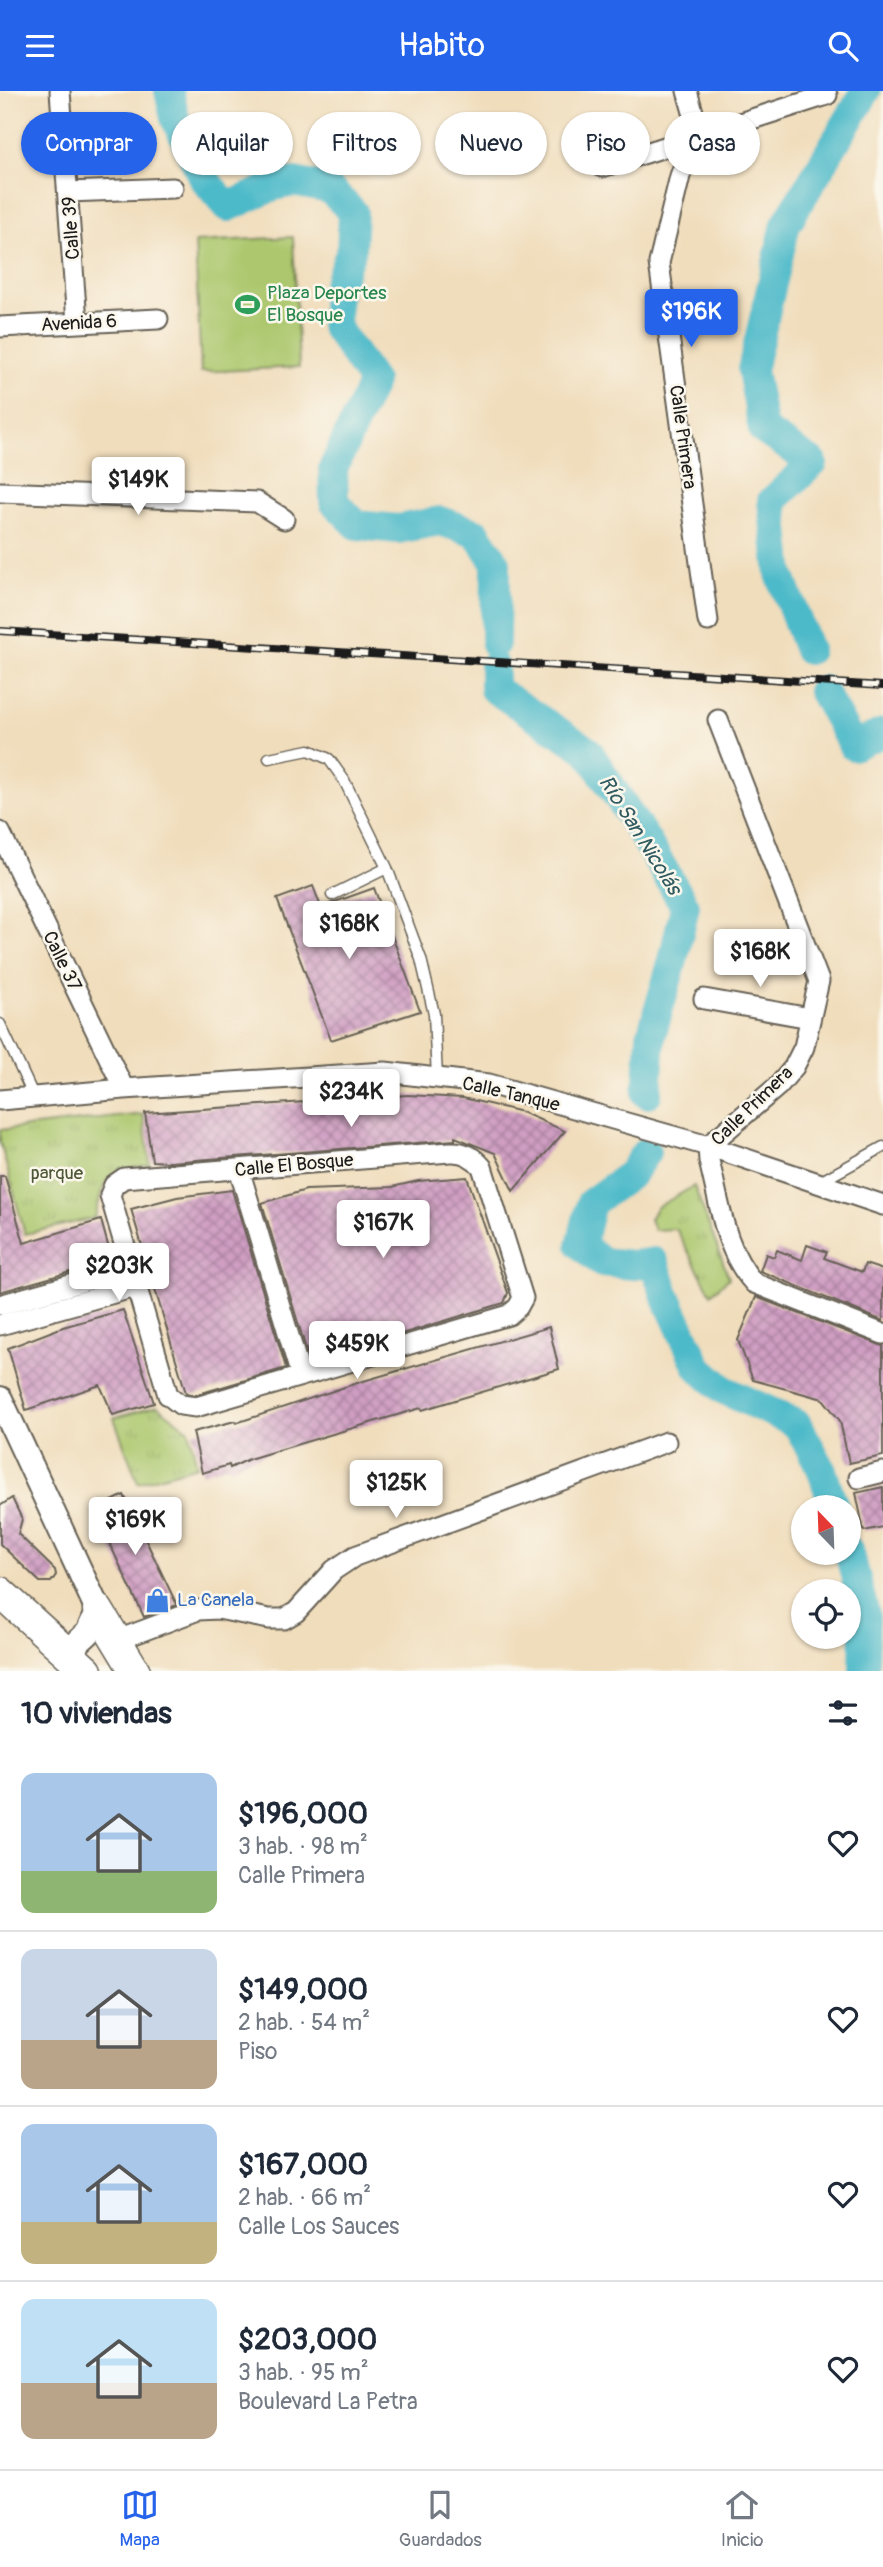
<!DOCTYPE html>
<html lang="es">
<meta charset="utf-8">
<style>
body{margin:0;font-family:Pangolin,sans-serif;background:#f2f2f3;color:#1f2937;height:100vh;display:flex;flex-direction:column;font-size:26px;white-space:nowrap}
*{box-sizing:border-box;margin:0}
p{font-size:23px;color:#747a83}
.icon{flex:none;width:38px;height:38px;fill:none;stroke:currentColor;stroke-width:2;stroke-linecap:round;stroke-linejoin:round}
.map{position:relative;height:1580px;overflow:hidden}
.side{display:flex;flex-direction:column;background:#fff;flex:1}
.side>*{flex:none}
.top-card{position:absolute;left:21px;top:21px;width:842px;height:63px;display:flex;gap:14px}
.needle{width:46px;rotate:337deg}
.controls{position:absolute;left:791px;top:1404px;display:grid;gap:14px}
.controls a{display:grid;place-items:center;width:70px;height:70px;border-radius:50%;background:#fff;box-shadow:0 2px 5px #0004;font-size:35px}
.price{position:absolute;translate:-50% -60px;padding:0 16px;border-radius:7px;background:#fff;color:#222;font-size:23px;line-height:46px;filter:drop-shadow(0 2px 4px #0008)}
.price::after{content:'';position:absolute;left:50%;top:42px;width:21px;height:16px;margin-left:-10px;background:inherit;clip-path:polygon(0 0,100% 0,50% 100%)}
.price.active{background:#2563eb;color:#fff}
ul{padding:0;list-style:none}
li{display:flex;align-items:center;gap:21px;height:175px;padding:0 21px}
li+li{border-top:2px solid #e0e1e3}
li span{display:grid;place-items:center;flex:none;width:196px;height:140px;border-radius:14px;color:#555}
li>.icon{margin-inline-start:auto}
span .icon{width:84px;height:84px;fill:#fffc;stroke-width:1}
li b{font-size:30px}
h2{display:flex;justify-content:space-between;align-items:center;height:84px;padding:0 21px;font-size:30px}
.chip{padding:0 24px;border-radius:32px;background:#fff;box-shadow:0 2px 5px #0004;font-size:24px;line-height:63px}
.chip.active{background:#2563eb;color:#fff}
header{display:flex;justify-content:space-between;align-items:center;height:91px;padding:0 21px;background:#2563eb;color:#fff;font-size:32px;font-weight:600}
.tabs{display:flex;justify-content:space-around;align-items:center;height:98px;border-top:2px solid #e0e1e3;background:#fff;font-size:19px;color:#747a83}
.tabs a{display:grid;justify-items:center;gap:4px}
.tabs .active{color:#2563eb}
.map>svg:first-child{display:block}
</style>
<header><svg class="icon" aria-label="menu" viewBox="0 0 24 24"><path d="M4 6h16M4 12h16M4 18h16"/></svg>Habito<svg class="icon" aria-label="search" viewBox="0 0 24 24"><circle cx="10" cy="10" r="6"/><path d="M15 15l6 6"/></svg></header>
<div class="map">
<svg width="883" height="1580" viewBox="0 0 883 1580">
<defs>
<pattern id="park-tufts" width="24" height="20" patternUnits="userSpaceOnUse" patternTransform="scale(1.75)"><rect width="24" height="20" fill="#acc76d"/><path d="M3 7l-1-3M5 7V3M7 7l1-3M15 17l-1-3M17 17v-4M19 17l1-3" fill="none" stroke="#93aa5e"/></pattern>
<pattern id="building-cross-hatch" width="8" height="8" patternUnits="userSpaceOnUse" patternTransform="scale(1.75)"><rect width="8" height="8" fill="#d09ec3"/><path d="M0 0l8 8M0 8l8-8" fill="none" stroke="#a8809e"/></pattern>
</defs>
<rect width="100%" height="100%" fill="#fbf7ec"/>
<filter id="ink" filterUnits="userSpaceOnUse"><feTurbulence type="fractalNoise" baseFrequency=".0143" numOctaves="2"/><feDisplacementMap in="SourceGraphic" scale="14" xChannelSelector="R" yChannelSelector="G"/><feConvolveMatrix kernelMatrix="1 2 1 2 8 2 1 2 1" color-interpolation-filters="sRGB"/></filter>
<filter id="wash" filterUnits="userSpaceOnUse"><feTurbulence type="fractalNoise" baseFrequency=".00686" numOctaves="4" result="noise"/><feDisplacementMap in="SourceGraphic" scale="28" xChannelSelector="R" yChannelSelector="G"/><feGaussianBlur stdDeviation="1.57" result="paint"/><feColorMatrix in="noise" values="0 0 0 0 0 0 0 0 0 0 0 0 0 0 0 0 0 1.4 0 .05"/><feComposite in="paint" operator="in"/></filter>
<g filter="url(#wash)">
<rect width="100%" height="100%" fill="#f0ddbc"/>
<!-- park -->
<path fill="url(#park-tufts)" stroke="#647244" stroke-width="2" d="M143,1023L150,1074C104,1079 105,1085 95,1127L25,1143L0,1051V1039Z
M694,1095L729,1187L711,1203L676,1138L654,1139L650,1128L656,1117Z
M157,1315L189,1339L197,1375L138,1392L114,1327Z"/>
<!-- garden -->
<path fill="#acc76d" stroke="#647244" stroke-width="2" d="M293,146L299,276L201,281L195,151Z"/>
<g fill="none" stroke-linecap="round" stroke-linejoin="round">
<!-- river -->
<path stroke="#4ebac9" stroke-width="30" d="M169,0L175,27L204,88L228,116L274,95L294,91L329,98L353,121L351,160L337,196L335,235L373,291L333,378L334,411L357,434L398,438L440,430L476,442L496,472L495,552
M808,559L780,483L772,410L813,372L763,339L752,279L786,133L866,0
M494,575V598L588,660L646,749L685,815L673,869L651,945L647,1003
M822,599L853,655L883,642
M646,1061L631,1083L591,1112L581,1154L601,1171L633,1174L654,1171L665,1203L698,1276L724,1299L797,1333L821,1377L834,1416
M849,1460L865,1524L864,1580"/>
</g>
<g id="blocks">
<!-- building -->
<path fill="url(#building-cross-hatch)" d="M313,795L321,816L374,797L420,920L331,949L277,808Z
M408,1004L463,1007L522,1021L565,1040L513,1100L495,1062L455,1046V1049L170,1071L152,1070L145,1022Z
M0,1085H5L24,1152L101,1129L112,1169L0,1201Z
M467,1086L508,1202L504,1212L368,1253L351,1254L309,1268L262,1112L306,1099L392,1096L418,1090Z
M232,1099L286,1277L195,1304L186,1302L131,1118L177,1106Z
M807,1154L827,1161L824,1167L862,1181L865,1173L883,1179V1230L760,1180L766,1163L774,1166L777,1159L802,1169Z
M756,1206L883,1255V1365L849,1372L840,1330L823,1308L753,1289L738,1249Z
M123,1219L154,1312L113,1324L100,1294L26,1319L8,1257L63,1236Z
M549,1236L559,1278L422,1319L421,1317L302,1352L249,1368L230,1377L229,1374L202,1382L193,1341L235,1330L236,1332L360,1291Z
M883,1396V1436L864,1440L856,1402Z
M124,1404L177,1514L144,1526L94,1419Z
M12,1407L22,1428L18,1443L55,1479L56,1484L51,1491H40L0,1453V1415Z"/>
</g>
</g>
<g filter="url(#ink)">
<use href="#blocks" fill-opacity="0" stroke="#666054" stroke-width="2"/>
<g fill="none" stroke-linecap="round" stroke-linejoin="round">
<defs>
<path id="service" d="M269,667L309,659L329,668L344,689L387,777L421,868L434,923L437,987
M332,804L387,777
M0,933L34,1006
M818,1092L883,1056"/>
<path id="minor" d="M60,0L77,231
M687,0L695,28V45L680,85L659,172L708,530
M602,76L827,4
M68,101L173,97
M0,236L158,228
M0,401L257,411L284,428
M718,629L819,890L804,956L794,976L779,994L708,1055L709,1070C720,1112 724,1159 754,1192L883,1243
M0,741L124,998
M704,908L810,927
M0,1009L124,998L385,981L489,993L708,1055L883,1114
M450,1061C463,1060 474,1066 482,1076L523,1207L518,1216L509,1224L196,1316L181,1314L168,1304L110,1104L114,1094L124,1087Z
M239,1078L301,1285
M0,1214L130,1177
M0,1234L135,1196
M859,1387L883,1381
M118,1549L198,1519L218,1518L269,1528H284L296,1521L334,1479L355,1465L666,1351"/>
<path id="tertiary" d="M0,1308L98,1519L88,1542L67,1561"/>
<path id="primary" d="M0,1501L87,1580
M98,1519L135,1580"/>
</defs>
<!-- service casing -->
<use href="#service" stroke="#666054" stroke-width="13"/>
<!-- minor casing -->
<use href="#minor" stroke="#666054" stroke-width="23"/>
<!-- tertiary casing -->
<use href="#tertiary" stroke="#666054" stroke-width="28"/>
<!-- primary casing -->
<use href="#primary" stroke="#666054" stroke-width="33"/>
<!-- service -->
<use href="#service" stroke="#fff" stroke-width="10"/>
<!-- minor -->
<use href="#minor" stroke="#fff" stroke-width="19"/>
<!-- tertiary -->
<use href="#tertiary" stroke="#fff" stroke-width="24"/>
<!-- primary -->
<use href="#primary" stroke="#fff" stroke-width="30"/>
<defs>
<path id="rail" d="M0,540L883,595"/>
</defs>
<!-- rail casing -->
<use href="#rail" stroke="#1c1c1c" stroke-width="8"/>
<!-- rail -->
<use href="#rail" stroke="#fbf7ec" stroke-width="5" stroke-dasharray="16" stroke-linecap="butt"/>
</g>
</g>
<!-- icons -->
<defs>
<symbol id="stadium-bare" viewBox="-9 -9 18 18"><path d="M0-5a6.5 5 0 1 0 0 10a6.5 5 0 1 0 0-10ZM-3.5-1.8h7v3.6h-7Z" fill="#2e9e5b" stroke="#fbf7ec" stroke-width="2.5" paint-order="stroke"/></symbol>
<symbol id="shop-bare" viewBox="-9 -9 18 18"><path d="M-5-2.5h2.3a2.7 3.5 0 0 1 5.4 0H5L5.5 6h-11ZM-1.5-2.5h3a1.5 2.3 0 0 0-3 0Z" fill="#3f7fe0" stroke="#fbf7ec" stroke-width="2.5" paint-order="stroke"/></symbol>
</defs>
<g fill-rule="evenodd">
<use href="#stadium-bare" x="230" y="196" width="35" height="35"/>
<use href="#shop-bare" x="140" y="1492" width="35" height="35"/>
</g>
<g text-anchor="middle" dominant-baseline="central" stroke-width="5" stroke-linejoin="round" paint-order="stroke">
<!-- street labels -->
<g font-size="19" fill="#1c1c1c" stroke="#fbf7ec">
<text transform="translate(71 137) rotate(-94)">Calle 39</text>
<text transform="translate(79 232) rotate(-3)">Avenida 6</text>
<text transform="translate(683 346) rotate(82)">Calle Primera</text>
<text transform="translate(62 870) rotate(64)">Calle 37</text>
<text transform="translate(511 1003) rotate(13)">Calle Tanque</text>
<text transform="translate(752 1015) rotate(-44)">Calle Primera</text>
<text transform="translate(294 1074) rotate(-5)">Calle El Bosque</text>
</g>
<!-- leisure labels -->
<g font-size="19" fill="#27864d" stroke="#fbf7ec" text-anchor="start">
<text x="267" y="202">Plaza Deportes<tspan x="267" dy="22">El Bosque</tspan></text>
</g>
<!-- park labels -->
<g font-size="19" fill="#4e5838" stroke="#fbf7ec">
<text x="57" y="1082">parque</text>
</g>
<!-- shop labels -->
<g font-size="19" fill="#366cbe" stroke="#fbf7ec" text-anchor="start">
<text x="177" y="1509">La Canela</text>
</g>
<!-- water labels -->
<g font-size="21" font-style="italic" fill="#305b61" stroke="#fbf7ec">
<text transform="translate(640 744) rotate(58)">Río San Nicolás</text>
</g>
</g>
</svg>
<div class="controls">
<a><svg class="needle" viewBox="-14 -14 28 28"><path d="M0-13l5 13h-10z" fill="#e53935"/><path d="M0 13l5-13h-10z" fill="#747a83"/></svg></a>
<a><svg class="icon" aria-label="locate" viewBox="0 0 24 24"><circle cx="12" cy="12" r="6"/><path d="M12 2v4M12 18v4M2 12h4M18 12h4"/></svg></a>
</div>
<b class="price active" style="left:691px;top:258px">$196K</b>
<b class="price" style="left:138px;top:426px">$149K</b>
<b class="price" style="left:349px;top:870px">$168K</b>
<b class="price" style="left:760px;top:898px">$168K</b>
<b class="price" style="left:351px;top:1038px">$234K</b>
<b class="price" style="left:383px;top:1169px">$167K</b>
<b class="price" style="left:119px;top:1212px">$203K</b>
<b class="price" style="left:357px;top:1290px">$459K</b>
<b class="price" style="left:396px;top:1429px">$125K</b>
<b class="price" style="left:135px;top:1466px">$169K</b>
<div class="top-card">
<a class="chip active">Comprar</a>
<a class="chip">Alquilar</a>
<a class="chip">Filtros</a>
<a class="chip">Nuevo</a>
<a class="chip">Piso</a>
<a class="chip">Casa</a>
</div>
</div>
<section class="side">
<h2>10 viviendas<svg class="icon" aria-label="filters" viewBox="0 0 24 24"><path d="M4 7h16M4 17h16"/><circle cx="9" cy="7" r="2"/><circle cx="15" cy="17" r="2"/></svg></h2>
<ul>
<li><span style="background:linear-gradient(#a9c7e8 70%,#8fb573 0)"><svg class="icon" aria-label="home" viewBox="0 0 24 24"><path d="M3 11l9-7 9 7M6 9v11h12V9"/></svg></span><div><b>$196,000</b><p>3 hab. · 98 m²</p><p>Calle Primera</p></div><svg class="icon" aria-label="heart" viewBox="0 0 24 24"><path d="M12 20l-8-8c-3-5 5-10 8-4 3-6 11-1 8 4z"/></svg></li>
<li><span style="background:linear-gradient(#c9d6e8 65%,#b9a48a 0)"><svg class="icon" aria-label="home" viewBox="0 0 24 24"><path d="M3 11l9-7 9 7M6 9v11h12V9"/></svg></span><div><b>$149,000</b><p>2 hab. · 54 m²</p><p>Piso</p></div><svg class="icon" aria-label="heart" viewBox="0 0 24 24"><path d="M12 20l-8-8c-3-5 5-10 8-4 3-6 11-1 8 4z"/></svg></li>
<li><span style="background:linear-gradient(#a9c7e8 70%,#c2b280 0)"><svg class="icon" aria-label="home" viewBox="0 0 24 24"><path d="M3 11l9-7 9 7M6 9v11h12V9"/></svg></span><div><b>$167,000</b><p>2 hab. · 66 m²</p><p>Calle Los Sauces</p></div><svg class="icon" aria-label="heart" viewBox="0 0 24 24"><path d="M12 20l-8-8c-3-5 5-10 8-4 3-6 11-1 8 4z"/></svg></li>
<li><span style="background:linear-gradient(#bfe0f5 60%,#b9a48a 0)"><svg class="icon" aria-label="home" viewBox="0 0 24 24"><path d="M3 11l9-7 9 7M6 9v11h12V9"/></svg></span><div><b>$203,000</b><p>3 hab. · 95 m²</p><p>Boulevard La Petra</p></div><svg class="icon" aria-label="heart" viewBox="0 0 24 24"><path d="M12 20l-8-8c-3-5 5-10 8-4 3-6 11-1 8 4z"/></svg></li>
</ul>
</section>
<nav class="tabs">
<a class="active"><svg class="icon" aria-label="map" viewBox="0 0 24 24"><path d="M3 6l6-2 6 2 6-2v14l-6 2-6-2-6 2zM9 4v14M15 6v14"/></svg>Mapa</a>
<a><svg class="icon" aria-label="saved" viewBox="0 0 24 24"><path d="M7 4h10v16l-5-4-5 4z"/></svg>Guardados</a>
<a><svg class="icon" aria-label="home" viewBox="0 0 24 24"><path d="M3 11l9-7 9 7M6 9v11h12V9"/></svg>Inicio</a>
</nav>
